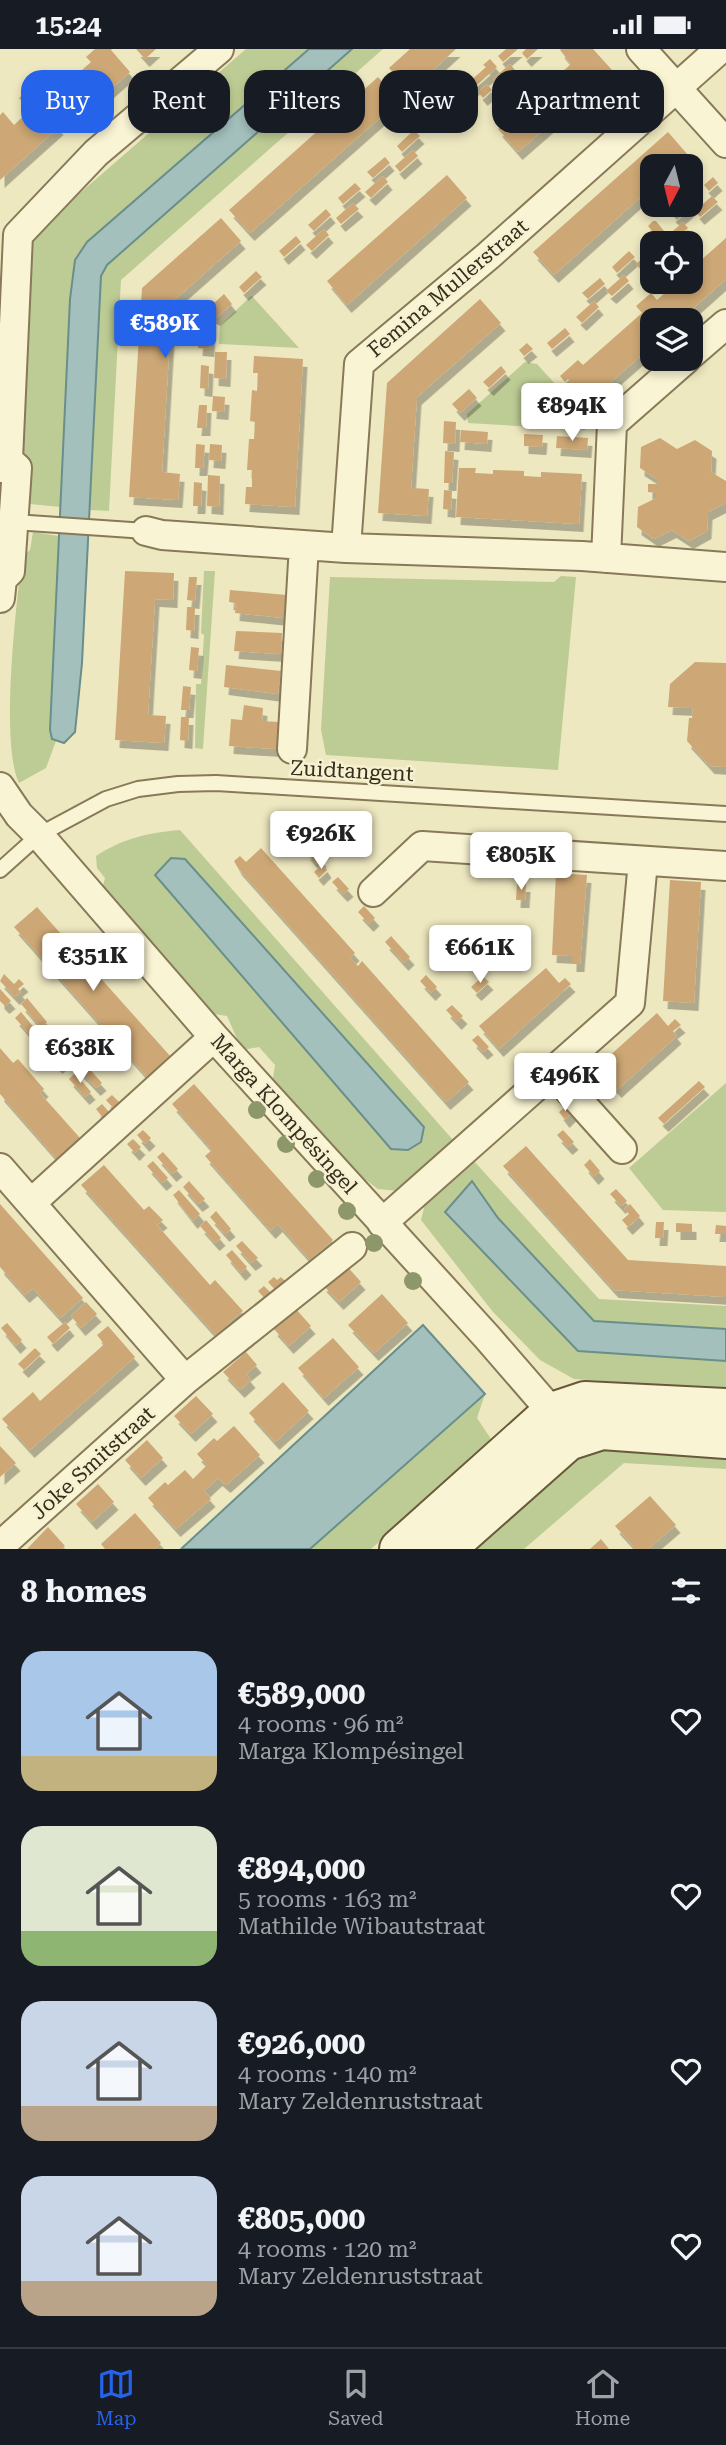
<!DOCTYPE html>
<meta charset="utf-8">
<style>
body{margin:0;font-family:"Roboto Serif",serif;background:#20242c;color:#f1f3f6;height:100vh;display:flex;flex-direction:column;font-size:26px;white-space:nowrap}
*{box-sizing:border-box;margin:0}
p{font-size:23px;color:#9ea1a6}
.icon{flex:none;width:38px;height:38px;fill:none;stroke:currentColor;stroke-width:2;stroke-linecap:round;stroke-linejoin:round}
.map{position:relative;height:1500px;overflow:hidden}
.drawer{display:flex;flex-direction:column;background:#171b24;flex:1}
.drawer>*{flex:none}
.top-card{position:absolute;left:21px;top:21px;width:684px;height:63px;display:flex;gap:14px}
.needle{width:46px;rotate:187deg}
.buttons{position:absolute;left:640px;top:105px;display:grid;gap:14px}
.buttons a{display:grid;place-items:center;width:63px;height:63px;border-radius:14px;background:#171b24;box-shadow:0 4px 10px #0003;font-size:35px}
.price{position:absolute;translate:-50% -60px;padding:0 16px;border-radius:7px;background:#fff;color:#222;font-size:23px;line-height:46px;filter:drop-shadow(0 2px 4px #0008)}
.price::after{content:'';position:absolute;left:50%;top:42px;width:21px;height:16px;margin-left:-10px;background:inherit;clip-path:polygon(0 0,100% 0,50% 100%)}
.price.on{background:#2563eb;color:#fff}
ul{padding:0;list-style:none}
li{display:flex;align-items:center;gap:21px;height:175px;padding:0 21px}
li span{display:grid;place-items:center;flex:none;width:196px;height:140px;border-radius:21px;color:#555}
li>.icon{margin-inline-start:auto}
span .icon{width:84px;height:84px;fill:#fffc;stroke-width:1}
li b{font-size:30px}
h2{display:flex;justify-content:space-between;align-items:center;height:84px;padding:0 21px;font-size:30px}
.pill{padding:0 24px;border-radius:21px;background:#171b24;box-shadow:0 4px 10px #0003;font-size:24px;line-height:63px}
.pill.on{background:#2563eb;color:#fff}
.status{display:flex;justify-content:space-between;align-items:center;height:49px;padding:0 35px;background:#171b24;direction:ltr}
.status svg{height:19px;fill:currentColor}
.tab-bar{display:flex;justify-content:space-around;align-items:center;height:98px;border-top:2px solid #363941;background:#171b24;font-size:19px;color:#9ea1a6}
.tab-bar a{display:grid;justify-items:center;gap:4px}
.tab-bar .on{color:#2563eb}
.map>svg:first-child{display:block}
</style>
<div class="status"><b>15:24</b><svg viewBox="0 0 49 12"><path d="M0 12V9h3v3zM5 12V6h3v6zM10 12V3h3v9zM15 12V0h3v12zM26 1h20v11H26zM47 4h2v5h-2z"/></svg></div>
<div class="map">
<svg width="726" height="1500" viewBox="0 0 726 1500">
<defs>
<filter id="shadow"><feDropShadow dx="4.5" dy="8" stdDeviation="0" flood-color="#0004"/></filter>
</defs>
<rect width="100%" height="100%" fill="#eee8c0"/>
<!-- green -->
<path fill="#bdcc94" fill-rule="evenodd" d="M246,0H309L87,193L75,211L70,250L60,458L20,454L30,195L58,163Z
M352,0H383L121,231L109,462L90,461L101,227L107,216Z
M251,247H252L299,299L219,295L220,277Z
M525,313L537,315L588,371L585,381L468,374L467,365Z
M33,483L59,487L50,681L52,690L56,692L46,719L19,734C0,694 16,558 22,508L30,501Z
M204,522H215L203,700L195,699L196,635H201L204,586L201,584Z
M561,527L576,528L558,721L326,706L321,681L330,528L554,533Z
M180,781L453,1091L399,1142L378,1140L343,1114L272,1035L275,1016L259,998L242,1001L227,967L207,964L100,848L105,829L97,819L96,807C124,789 147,784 180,781ZM165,814L391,1099L155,826Z
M726,1034V1163L663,1161L629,1119Z
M473,1111L599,1250L726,1257V1280L594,1272L498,1169L472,1132L445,1163L578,1301L726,1312V1341L574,1330L540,1311L493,1263L421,1171L425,1155Z
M485,1345L477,1369L493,1393L371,1500H310Z
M603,1395L726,1399V1420L624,1414L524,1500H466L570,1407Z"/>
<!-- water -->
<path fill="#a3c0bc" stroke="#6a8e8b" stroke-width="2" d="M309,0H352L107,216L101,227L82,614L75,683L64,694L52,690L50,681L70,250L75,211L87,193Z
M171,809L185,810L424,1078L421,1093L408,1101L391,1100L155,826Z
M472,1132L498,1169L594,1272L726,1280V1312L578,1302L445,1163Z
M423,1276L485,1345L310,1500H181Z"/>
<!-- building -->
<path fill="#cda775" filter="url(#shadow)" d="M95,0H112L111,1L130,23L81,66L71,56L63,63L46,44L71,22L76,27L83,20L91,13L86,8Z
M136,0H156L145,10Z
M410,0H456L410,42L389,19Z
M506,0H518L503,13L498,7Z
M526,0H538L527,10L522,4Z
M561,0H593L612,21L518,103L498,80L571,15L560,1Z
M490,10L497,18L444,66L439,60L486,18L483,16Z
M510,15L515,21L498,36L493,30Z
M378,28L399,52L250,184L229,161Z
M487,35L492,41L483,49L478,43Z
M27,42L59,78L0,131V66L3,63L14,76L30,61L19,49Z
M414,81L420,87L402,103L397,97Z
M668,83L688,106L676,117H653V149L649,153L643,146L554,226L533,203Z
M413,101L418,107L400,123L395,117Z
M385,108L390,114L373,129L367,123Z
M447,126L467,149L347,256L327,232Z
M383,127L388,133L371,149L365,143Z
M713,128L718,134L709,142L704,136Z
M355,134L361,140L343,155L338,149Z
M712,147L718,153L700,168L695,162Z
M353,154L359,160L341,175L336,169Z
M682,156H694L677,171L671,165Z
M326,160L331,166L314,182L308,176Z
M221,169L241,192L172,253L162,423L180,425L178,451L129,448L142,239Z
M653,172H656L664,182L647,198L642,192L652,182L648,177Z
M683,173L688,179L671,194L665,189Z
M324,180L329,186L312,202L306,196Z
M296,187L301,193L284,208L279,202Z
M726,189V230L680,271H653V296L588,353L568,330L565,333L560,327L578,311L583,316L642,264L636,257L651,244L657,251L677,233H691V220Z
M653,200V211L641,221L636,215Z
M629,202L635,208L617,224L612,218Z
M256,222L262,228L244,244L239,238Z
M624,226L629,232L612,247L606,242Z
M600,229L605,235L588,250L582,244Z
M224,245L232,255L216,269L204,263Z
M480,250L501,274L417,348L411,439L429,440L427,467L378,464L387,334Z
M594,252L599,258L582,274L576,268Z
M200,272L211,278L210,300L198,299Z
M565,279L570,285L552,300L547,294Z
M527,294L533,300L524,307L519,301Z
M215,303H227L226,330L214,329Z
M254,307L303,310L295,458L245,455L246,438H252V421H247L249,390H254L255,373L250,372L252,341L257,342L258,324H253Z
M201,316L209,317L208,340L200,339Z
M501,317L506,323L489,339L483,333Z
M469,340L477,349L460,364L452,355Z
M213,347L225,348L224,363L212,362Z
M199,356H207L206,379H197Z
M444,372L456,373L455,395L443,394Z
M461,381L488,383L487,395L460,393Z
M524,385L543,386L542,398L524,397Z
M557,387L588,389L587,401L556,399Z
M660,389L677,400L695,391L712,402L711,423L726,432V454L708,463L707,482L689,492L672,481L654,490L637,478L638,458L656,449V444L648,443V435H657V430L640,419L641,398Z
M196,395L205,396L203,419H195Z
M210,395L222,396L221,412L209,411Z
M445,402L454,403L452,434H444Z
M459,419H476L475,424L493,425V421L524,422V427L541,428V423L582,425L579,475L456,468Z
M208,426L220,427L219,458L207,457Z
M194,433L202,434L201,457H193Z
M444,441L452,442L451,461L443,460Z
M125,522L174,524L173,551L155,550L148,666L166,667L164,694L115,691Z
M189,528H197L195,552L187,551Z
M230,541L286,546L284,569L235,564L236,554L229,553Z
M187,558H195L194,582L186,581Z
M236,582L282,584L281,605L234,602Z
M191,598L199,599L197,622L189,621Z
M695,613L726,614V718L710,717L687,692L689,669H692L693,659L668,658L670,635Z
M226,616L281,622L278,645L224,638Z
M183,637L191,638L189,661H181Z
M244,656L263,659L262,672L279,673L277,700L229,697L231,670L242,671Z
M181,668H189L188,692L180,691Z
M312,798L322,810L316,815L306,803Z
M261,799L355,904L350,909L358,917L362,912L469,1033L446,1053L238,819L234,812L240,807L246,813Z
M323,815L327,821L319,829L314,823Z
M556,824L587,826L580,915H572V907L552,906Z
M338,828L349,840L343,845L332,833Z
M670,831L701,833L694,954L663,952Z
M517,835H526L525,851H516Z
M364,857L375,869L369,875L358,863Z
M37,858L171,1008L148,1029L14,878Z
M391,887L410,908L404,914L385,893Z
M546,919L559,934L565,929L571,935L499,1000L479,977Z
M4,925L14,935L19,930L24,935L18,940L21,943L15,948L0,932Z
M426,926L437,938L431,944L420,932Z
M483,927L489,933L477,944L471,938Z
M0,940L11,952L5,957L0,952Z
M27,949L47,973L41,978L21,955Z
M452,956L463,967L457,973L446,961Z
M21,963L37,982L31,987L15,969Z
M657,964L668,977L675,970L681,976L673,982L677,987L617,1041L596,1019Z
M58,984L74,1003L68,1008L52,990Z
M478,986L489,998L483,1003L472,991Z
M47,993L64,1012L58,1017L41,999Z
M0,999L13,1014L18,1010L44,1040L40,1044L80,1089L57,1110L0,1045Z
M85,1015L102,1034L96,1039L79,1021Z
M75,1024L91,1043L85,1048L69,1030Z
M699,1032L705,1038L664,1075L658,1069Z
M194,1035L333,1191L310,1211L278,1175L271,1182L205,1107L212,1101L172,1055Z
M112,1046L120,1054L114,1060L106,1051Z
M102,1055L109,1063L103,1069L96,1060Z
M566,1057L572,1064L565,1071L559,1063Z
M143,1081L151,1089L145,1095L137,1086Z
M563,1081L574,1093L568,1098L557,1086Z
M133,1090L141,1098L135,1104L127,1095Z
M526,1097L628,1211L726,1217V1248L614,1241L503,1117Z
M163,1103L178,1120L172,1125L157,1108Z
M590,1110L600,1122L594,1128L584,1116Z
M153,1112L168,1129L162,1134L147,1117Z
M104,1116L144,1161L149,1157L163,1171L157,1176L210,1236L215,1231L243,1262L229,1273L235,1280L221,1292L81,1136Z
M189,1132L205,1150L198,1155L183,1138Z
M616,1140L627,1152L621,1157L610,1145Z
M179,1141L200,1165L193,1172L173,1146Z
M0,1155L83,1249L60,1269L33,1239L25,1246L0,1218Z
M630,1155L640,1167L628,1178L622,1171L629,1165L624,1160Z
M216,1162L231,1180L225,1185L210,1168Z
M206,1171L221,1189L215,1194L200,1177Z
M656,1173H664L663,1189H655Z
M676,1174L692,1175V1183H676Z
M716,1176L726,1177V1185H715Z
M242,1192L258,1209L251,1214L236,1197Z
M232,1201L247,1218L241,1224L226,1206Z
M345,1215L361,1233L339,1253L322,1235Z
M274,1228L277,1231L281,1228L286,1233L276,1242L268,1233Z
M264,1237L272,1245L266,1251L258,1242Z
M382,1245L408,1274L374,1304L348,1276Z
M86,1253L97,1265L81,1279L71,1267Z
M295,1259L311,1277L289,1297L273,1279Z
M65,1273L70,1279L53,1295L47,1288Z
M7,1274L22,1291L16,1297L1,1279Z
M108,1277L135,1308L30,1401L2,1370L33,1343L40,1352L100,1299L104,1295L97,1286Z
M333,1289L359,1318L324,1349L298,1319Z
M35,1299L41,1305L24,1321L18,1315Z
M246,1303L257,1316L246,1325L251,1331L240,1341L223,1323Z
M283,1333L309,1362L275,1393L249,1364Z
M196,1347L213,1365L191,1385L174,1367Z
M234,1377L260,1406L226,1436L218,1429L204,1442L211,1450L176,1480L148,1449L165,1433L168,1436L185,1421L193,1430L207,1416L197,1405L214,1389L217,1392Z
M147,1391L163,1409L141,1429L125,1411Z
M0,1397L16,1414L0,1428Z
M98,1435L114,1453L92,1473L76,1455Z
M650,1447L676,1476L648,1500H636L615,1477Z
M135,1464L161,1494L154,1500H105L101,1495Z
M48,1478L65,1497L61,1500H27Z
M601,1490L609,1500H590Z"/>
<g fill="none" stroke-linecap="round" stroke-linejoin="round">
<defs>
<path id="lane" d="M14,473L146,482
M0,821L39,786L106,750L138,740L178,735L216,734L726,765"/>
<path id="street" d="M641,0L726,94
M691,305L726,275
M0,419L8,411L18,186L96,104L219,0
M146,482L162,486L346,499L582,507L726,518
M346,499L359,315L488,207L720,0
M606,509L612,375L686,310
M0,549L2,530L10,522L17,419L8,411
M292,700L304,496
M0,738L19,766L39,786L214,988L487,1288L552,1363L562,1380
M373,843L422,797L726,817
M553,1023L622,1100
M0,1119L185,1331
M31,1154L214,988
M382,1174L630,954L643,812
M0,1497L185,1331L352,1198"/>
<path id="secondary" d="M399,1500L552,1363L585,1352L726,1359
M446,1500L568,1392L602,1381L726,1390"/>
</defs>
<!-- lane casing -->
<use href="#lane" stroke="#887958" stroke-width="18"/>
<!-- street casing -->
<use href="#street" stroke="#887958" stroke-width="32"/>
<!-- secondary casing -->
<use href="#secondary" stroke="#69593b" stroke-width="42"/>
<!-- lane -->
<use href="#lane" stroke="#f9f4d3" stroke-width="14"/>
<!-- street -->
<use href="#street" stroke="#f9f4d3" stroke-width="28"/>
<!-- secondary -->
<use href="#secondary" stroke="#f9f4d3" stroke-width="38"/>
</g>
<!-- trees -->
<g fill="#8e976a">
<circle cx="257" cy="1061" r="9"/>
<circle cx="286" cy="1095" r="9"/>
<circle cx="317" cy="1130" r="9"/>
<circle cx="347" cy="1162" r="9"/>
<circle cx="374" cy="1194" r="9"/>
<circle cx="413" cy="1232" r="9"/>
</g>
<g text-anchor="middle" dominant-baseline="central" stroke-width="5" stroke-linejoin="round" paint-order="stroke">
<!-- street labels -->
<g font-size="21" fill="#372d1d" stroke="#f6f1d0">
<text transform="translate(448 239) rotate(-40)">Femina Mullerstraat</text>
<text transform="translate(352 722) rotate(3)">Zuidtangent</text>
<text transform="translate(284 1065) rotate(48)">Marga Klompésingel</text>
<text transform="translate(93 1414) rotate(-42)">Joke Smitstraat</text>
</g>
</g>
</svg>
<div class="buttons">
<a><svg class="needle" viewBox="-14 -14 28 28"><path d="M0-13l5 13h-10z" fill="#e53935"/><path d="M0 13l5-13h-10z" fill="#9ea1a6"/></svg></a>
<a><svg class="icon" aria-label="locate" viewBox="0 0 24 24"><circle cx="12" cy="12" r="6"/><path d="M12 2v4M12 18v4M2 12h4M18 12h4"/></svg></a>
<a><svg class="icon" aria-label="layers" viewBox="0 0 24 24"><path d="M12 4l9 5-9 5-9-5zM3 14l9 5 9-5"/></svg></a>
</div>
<b class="price on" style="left:165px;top:311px">€589K</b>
<b class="price" style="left:572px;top:394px">€894K</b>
<b class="price" style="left:321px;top:822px">€926K</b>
<b class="price" style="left:521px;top:843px">€805K</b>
<b class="price" style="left:480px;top:936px">€661K</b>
<b class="price" style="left:93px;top:944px">€351K</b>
<b class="price" style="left:80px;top:1036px">€638K</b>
<b class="price" style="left:565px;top:1064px">€496K</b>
<div class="top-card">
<a class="pill on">Buy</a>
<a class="pill">Rent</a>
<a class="pill">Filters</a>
<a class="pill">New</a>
<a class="pill">Apartment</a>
</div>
</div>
<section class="drawer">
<h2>8 homes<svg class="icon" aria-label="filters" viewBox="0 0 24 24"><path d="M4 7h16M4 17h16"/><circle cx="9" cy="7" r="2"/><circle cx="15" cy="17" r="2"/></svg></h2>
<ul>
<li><span style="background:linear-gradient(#a9c7e8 75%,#c2b280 0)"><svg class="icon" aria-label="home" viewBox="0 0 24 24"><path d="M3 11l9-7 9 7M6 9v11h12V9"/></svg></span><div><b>€589,000</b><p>4 rooms · 96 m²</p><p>Marga Klompésingel</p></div><svg class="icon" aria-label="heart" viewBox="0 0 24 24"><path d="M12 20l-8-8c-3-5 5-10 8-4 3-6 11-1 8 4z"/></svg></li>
<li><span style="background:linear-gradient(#dfe7d0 75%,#8fb573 0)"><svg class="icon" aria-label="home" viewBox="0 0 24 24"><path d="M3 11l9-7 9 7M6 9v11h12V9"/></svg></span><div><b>€894,000</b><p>5 rooms · 163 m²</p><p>Mathilde Wibautstraat</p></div><svg class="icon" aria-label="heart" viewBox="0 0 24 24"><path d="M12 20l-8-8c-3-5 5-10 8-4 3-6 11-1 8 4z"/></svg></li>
<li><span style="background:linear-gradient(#c9d6e8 75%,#b9a48a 0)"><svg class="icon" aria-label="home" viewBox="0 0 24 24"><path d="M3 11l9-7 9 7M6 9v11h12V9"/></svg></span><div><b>€926,000</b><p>4 rooms · 140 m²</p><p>Mary Zeldenruststraat</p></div><svg class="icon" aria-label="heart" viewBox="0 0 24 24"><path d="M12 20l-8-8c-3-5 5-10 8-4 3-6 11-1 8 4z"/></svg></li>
<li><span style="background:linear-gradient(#c9d6e8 75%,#b9a48a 0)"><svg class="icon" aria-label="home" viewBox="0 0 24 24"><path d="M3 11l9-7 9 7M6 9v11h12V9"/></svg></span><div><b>€805,000</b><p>4 rooms · 120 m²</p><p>Mary Zeldenruststraat</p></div><svg class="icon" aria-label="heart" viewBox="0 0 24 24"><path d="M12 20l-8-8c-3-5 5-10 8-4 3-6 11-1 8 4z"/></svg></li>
</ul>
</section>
<nav class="tab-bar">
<a class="on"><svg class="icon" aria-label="map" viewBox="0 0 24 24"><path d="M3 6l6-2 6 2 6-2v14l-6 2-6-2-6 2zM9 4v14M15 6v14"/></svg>Map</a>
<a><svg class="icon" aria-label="saved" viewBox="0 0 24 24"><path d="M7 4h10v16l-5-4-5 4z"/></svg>Saved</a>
<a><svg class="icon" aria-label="home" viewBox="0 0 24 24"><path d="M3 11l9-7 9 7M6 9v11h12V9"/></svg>Home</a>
</nav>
